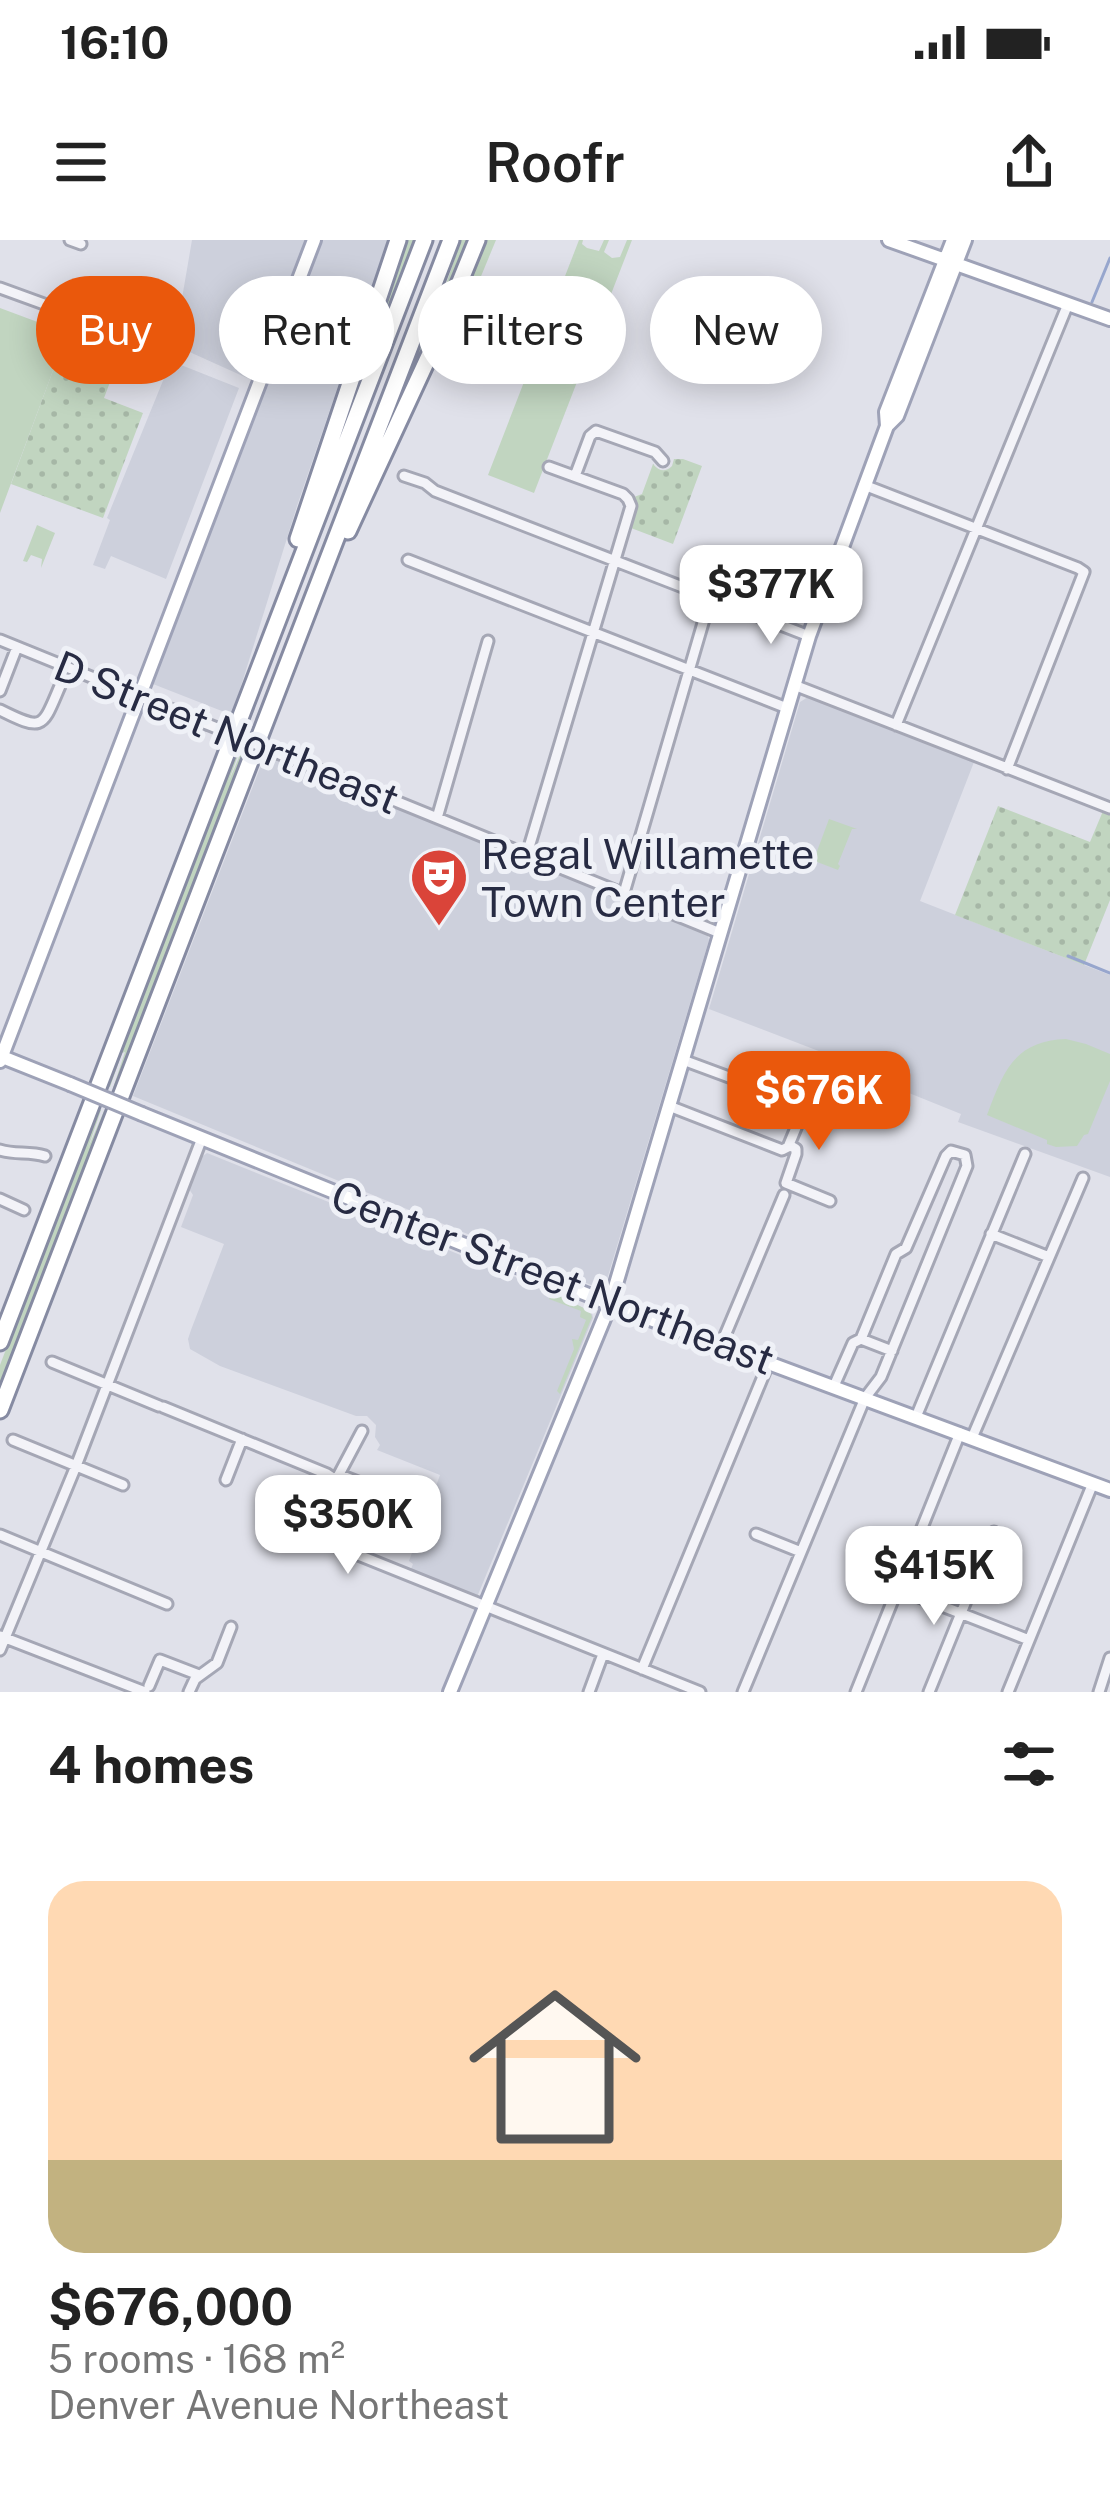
<!DOCTYPE html>
<meta charset="utf-8">
<style>
body{margin:0;font-family:"Public Sans",sans-serif;background:#f2f2f2;color:#222;height:100vh;display:flex;flex-direction:column;font-size:45px;white-space:nowrap}
*{box-sizing:border-box;margin:0}
p{font-size:39px;color:#767676}
.icon{flex:none;width:66px;height:66px;fill:none;stroke:currentColor;stroke-width:2;stroke-linecap:round;stroke-linejoin:round}
.map{position:relative;height:1452px;overflow:hidden}
.drawer{display:flex;flex-direction:column;background:#fff;flex:1}
.drawer>*{flex:none}
.banner{position:absolute;left:36px;top:36px;width:1038px;height:108px;display:flex;gap:24px}
.price{position:absolute;translate:-50% -102px;padding:0 27px;border-radius:24px;background:#fff;color:#222;font-size:39px;line-height:78px;filter:drop-shadow(0 3px 6px #0008)}
.price::after{content:'';position:absolute;left:50%;top:72px;width:36px;height:27px;margin-left:-18px;background:inherit;clip-path:polygon(0 0,100% 0,50% 100%)}
.price.current{background:#ea580c;color:#fff}
ul{padding:0;list-style:none}
li{display:grid;align-content:center;gap:24px;height:636px;padding:0 48px}
li span{display:grid;place-items:center;height:372px;border-radius:36px;color:#555}
li>.icon{margin-inline-start:auto}
span .icon{width:216px;height:216px;fill:#fffc;stroke-width:1}
li b{font-size:51px}
h2{display:flex;justify-content:space-between;align-items:center;height:144px;padding:0 48px;font-size:51px}
.pill{padding:0 42px;border-radius:54px;background:#fff;box-shadow:0 6px 30px #0003;font-size:42px;line-height:108px}
.pill.current{background:#ea580c;color:#fff}
.status{display:flex;justify-content:space-between;align-items:center;height:84px;padding:0 60px;background:#fff;direction:ltr}
.status svg{height:33px;fill:currentColor}
header{display:flex;justify-content:space-between;align-items:center;height:156px;padding:0 48px;background:#fff;font-size:54px;font-weight:600}
.map>svg:first-child{display:block}
</style>
<div class="status"><b>16:10</b><svg viewBox="0 0 49 12"><path d="M0 12V9h3v3zM5 12V6h3v6zM10 12V3h3v9zM15 12V0h3v12zM26 1h20v11H26zM47 4h2v5h-2z"/></svg></div>
<header><svg class="icon" aria-label="menu" viewBox="0 0 24 24"><path d="M4 6h16M4 12h16M4 18h16"/></svg>Roofr<svg class="icon" aria-label="share" viewBox="0 0 24 24"><path d="M12 15V3M7 8l5-5 5 5M5 13v7h14v-7"/></svg></header>
<div class="map">
<svg width="1110" height="1452" viewBox="0 0 1110 1452">
<defs>
<pattern id="park-dots" width="8" height="8" patternUnits="userSpaceOnUse" patternTransform="scale(3)"><rect width="8" height="8" fill="#c1d5c0"/><path d="M2 2h.1M6 6h.1" fill="none" stroke="#a6b7a6" stroke-width="1.8" stroke-linecap="round"/></pattern>
<pattern id="garden-furrows" width="10" height="10" patternUnits="userSpaceOnUse" patternTransform="scale(3)"><rect width="10" height="10" fill="#c1d5c0"/><path d="M-1 1l2-2M0 10L10 0M9 11l2-2" fill="none" stroke="#a6b7a6"/></pattern>
</defs>
<rect width="100%" height="100%" fill="#e0e1ea"/>
<!-- built -->
<path fill="#cdd0dc" d="M192,0H388L297,266L232,475L153,444L265,146L174,105Z
M171,121L239,148L166,339L111,316L105,329L93,325L110,280L107,278Z
M808,457L974,522L920,661L1110,735V937L958,882L961,874L899,849L902,843L709,769L800,462Z
M265,515L707,693L709,700L605,1046L596,1047L133,856Z
M207,913L555,1053L592,1073L593,1078L477,1357L410,1331L413,1324L409,1321L440,1235L377,1210L380,1205L375,1197L376,1185L367,1176H356L220,1126L190,1109L188,1099L191,1090L224,1004L181,987L193,955L189,949L200,918Z"/>
<!-- grass -->
<path fill="#c1d5c0" d="M402,0H415L337,200Z
M461,0H469L419,122L389,182L434,67L438,68Z
M487,0H496L465,75L458,85L454,81Z
M579,0H583L582,4L587,8L599,11L604,0H609L604,12L612,18L620,17L627,0H632L534,253L488,235Z
M0,68L67,93L0,273Z
M37,285L55,293L41,328L42,319L31,315L27,322L23,321Z
M238,506L241,507L228,543L243,508L245,509L115,849L113,848L125,812L122,813L110,847L107,846Z
M829,579L857,589H852L838,624L840,626L838,630L812,620V613L816,614Z
M1066,799L1086,804L1110,814V841L1088,894L1084,895L1077,906L1056,907L1047,904V900L987,875C1003,833 1013,801 1066,799Z
M98,869L101,870L88,908L104,871L106,872L0,1148V1125Z
M553,1053L590,1071L592,1077L560,1154L557,1151L574,1109L572,1099L578,1100L586,1080L580,1077L581,1071L549,1059Z"/>
<!-- park -->
<path fill="url(#park-dots)" d="M72,79L126,100L104,158L143,173L103,278L11,244Z
M482,80L511,92L500,121L471,110Z
M674,219H683L702,226L673,304L631,288L636,269L634,257L642,254L653,224C659,231 665,233 672,226Z
M998,566L1090,602L1103,571L1110,574V660L1084,725L955,675Z"/>
<!-- garden -->
<path fill="url(#garden-furrows)" d="M102,59L152,83L144,99L94,75Z"/>
<g fill="none" stroke-linecap="round" stroke-linejoin="round">
<!-- stream -->
<path stroke="#97a6cd" stroke-width="3" d="M1092,62L1110,18
M1068,716L1110,733"/>
<defs>
<path id="minor" d="M70,0L81,4
M0,48L55,68
M404,236L425,243L435,251L809,396
M575,236L590,196L596,191L655,212L663,221
M864,245L1078,328L1084,332L1007,529
M408,320L787,468
M0,400L207,484
M794,445L1110,568
M0,451L17,407
M0,470C44,492 42,488 60,446
M896,485L1068,64
M280,514L720,693
M437,578L488,401
M527,614L631,266L628,259L623,254L549,227
M624,653L710,359
M669,866L782,910L788,907L803,871L799,863L683,820
M789,905L796,909V914L786,943L830,961
M0,910C15,915 29,911 45,916
M0,959L24,970
M991,994L1049,1017
M861,1099L892,1111
M721,1105L784,955
M52,1122L159,1166
M163,1167L327,1234L336,1240
M916,1177L1025,914
M362,1191L336,1240V1248L318,1294L321,1300L700,1452
M972,1198L1083,938
M13,1200L123,1245
M340,1235L424,1268
M226,1240L242,1199
M756,1294L801,1312
M0,1295L167,1364
M855,1332L1029,1400
M0,1396L145,1452
M0,1410L76,1226L202,898
M642,1429L769,1122
M149,1446L160,1420L199,1435
M189,1452L195,1439L217,1423L231,1387
M589,1452L603,1414
M743,1452L865,1158L881,1137L967,926L965,915L951,911L946,916L906,1008L896,1014L861,1099L853,1103L834,1146
M856,1452L960,1193
M929,1452L994,1292
M1008,1452L1093,1243
M1099,1452L1110,1418"/>
<path id="major" d="M889,0L1110,79
M887,186L886,172L953,0
M0,816L70,844
M0,821L314,0
M142,874L623,1069L1110,1250
M450,1452L610,1064L809,396L887,186L897,176L965,0"/>
<path id="highway" d="M348,291L435,103L477,0
M298,299L398,0
M0,1102L424,0
M0,1170L451,0"/>
</defs>
<!-- minor casing -->
<use href="#minor" stroke="#a5a7b5" stroke-width="15"/>
<!-- major casing -->
<use href="#major" stroke="#9ea2b7" stroke-width="18"/>
<!-- highway casing -->
<use href="#highway" stroke="#868ba2" stroke-width="21"/>
<!-- minor -->
<use href="#minor" stroke="#f3f3f8" stroke-width="9"/>
<!-- major -->
<use href="#major" stroke="#fff" stroke-width="12"/>
<!-- highway -->
<use href="#highway" stroke="#fff" stroke-width="15"/>
<defs>
<path id="minor-bridge" d="M207,484L280,514"/>
<path id="major-bridge" d="M70,844L142,874"/>
</defs>
<!-- minor-bridge casing -->
<use href="#minor-bridge" stroke="#a5a7b5" stroke-width="15" stroke-linecap="butt"/>
<!-- major-bridge casing -->
<use href="#major-bridge" stroke="#9ea2b7" stroke-width="18" stroke-linecap="butt"/>
<!-- minor-bridge -->
<use href="#minor-bridge" stroke="#f3f3f8" stroke-width="9"/>
<!-- major-bridge -->
<use href="#major-bridge" stroke="#fff" stroke-width="12"/>
</g>
<!-- icons -->
<defs>
<symbol id="theatre-pin" viewBox="-11 -11 22 30"><path d="M0 17L-7.5 6A9.5 9.5 0 1 1 7.5 6Z" fill="#da4439" stroke="#eff1f7"/><path d="M-5-5.5Q0-4 5-5.5V0Q5 5 0 6Q-5 5-5 0ZM-3.3-2.5H-1v1.5H-3.3ZM1-2.5H3.3v1.5H1ZM-2.8 1Q0 5.5 2.8 1Z" fill="#fff"/></symbol>
</defs>
<g fill-rule="evenodd">
<use href="#theatre-pin" x="406" y="604" width="66" height="90"/>
</g>
<g text-anchor="middle" dominant-baseline="central" stroke-width="10" stroke-linejoin="round" paint-order="stroke">
<!-- street labels -->
<g font-size="42" fill="#272b43" stroke="#eff1f7">
<text transform="translate(227 492) rotate(22)">D Street Northeast</text>
<text transform="translate(553 1037) rotate(21)">Center Street Northeast</text>
</g>
<!-- poi labels -->
<g font-size="42" fill="#272b43" stroke="#eff1f7" text-anchor="start">
<text x="481" y="613">Regal Willamette<tspan x="481" dy="48">Town Center</tspan></text>
</g>
</g>
</svg>
<b class="price" style="left:771px;top:407px">$377K</b>
<b class="price current" style="left:819px;top:913px">$676K</b>
<b class="price" style="left:348px;top:1337px">$350K</b>
<b class="price" style="left:934px;top:1388px">$415K</b>
<div class="banner">
<a class="pill current">Buy</a>
<a class="pill">Rent</a>
<a class="pill">Filters</a>
<a class="pill">New</a>
</div>
</div>
<section class="drawer">
<h2>4 homes<svg class="icon" aria-label="filters" viewBox="0 0 24 24"><path d="M4 7h16M4 17h16"/><circle cx="9" cy="7" r="2"/><circle cx="15" cy="17" r="2"/></svg></h2>
<ul>
<li><span style="background:linear-gradient(#ffd9b3 75%,#c2b280 0)"><svg class="icon" aria-label="home" viewBox="0 0 24 24"><path d="M3 11l9-7 9 7M6 9v11h12V9"/></svg></span><div><b>$676,000</b><p>5 rooms · 168 m²</p><p>Denver Avenue Northeast</p></div></li>
</ul>
</section>
